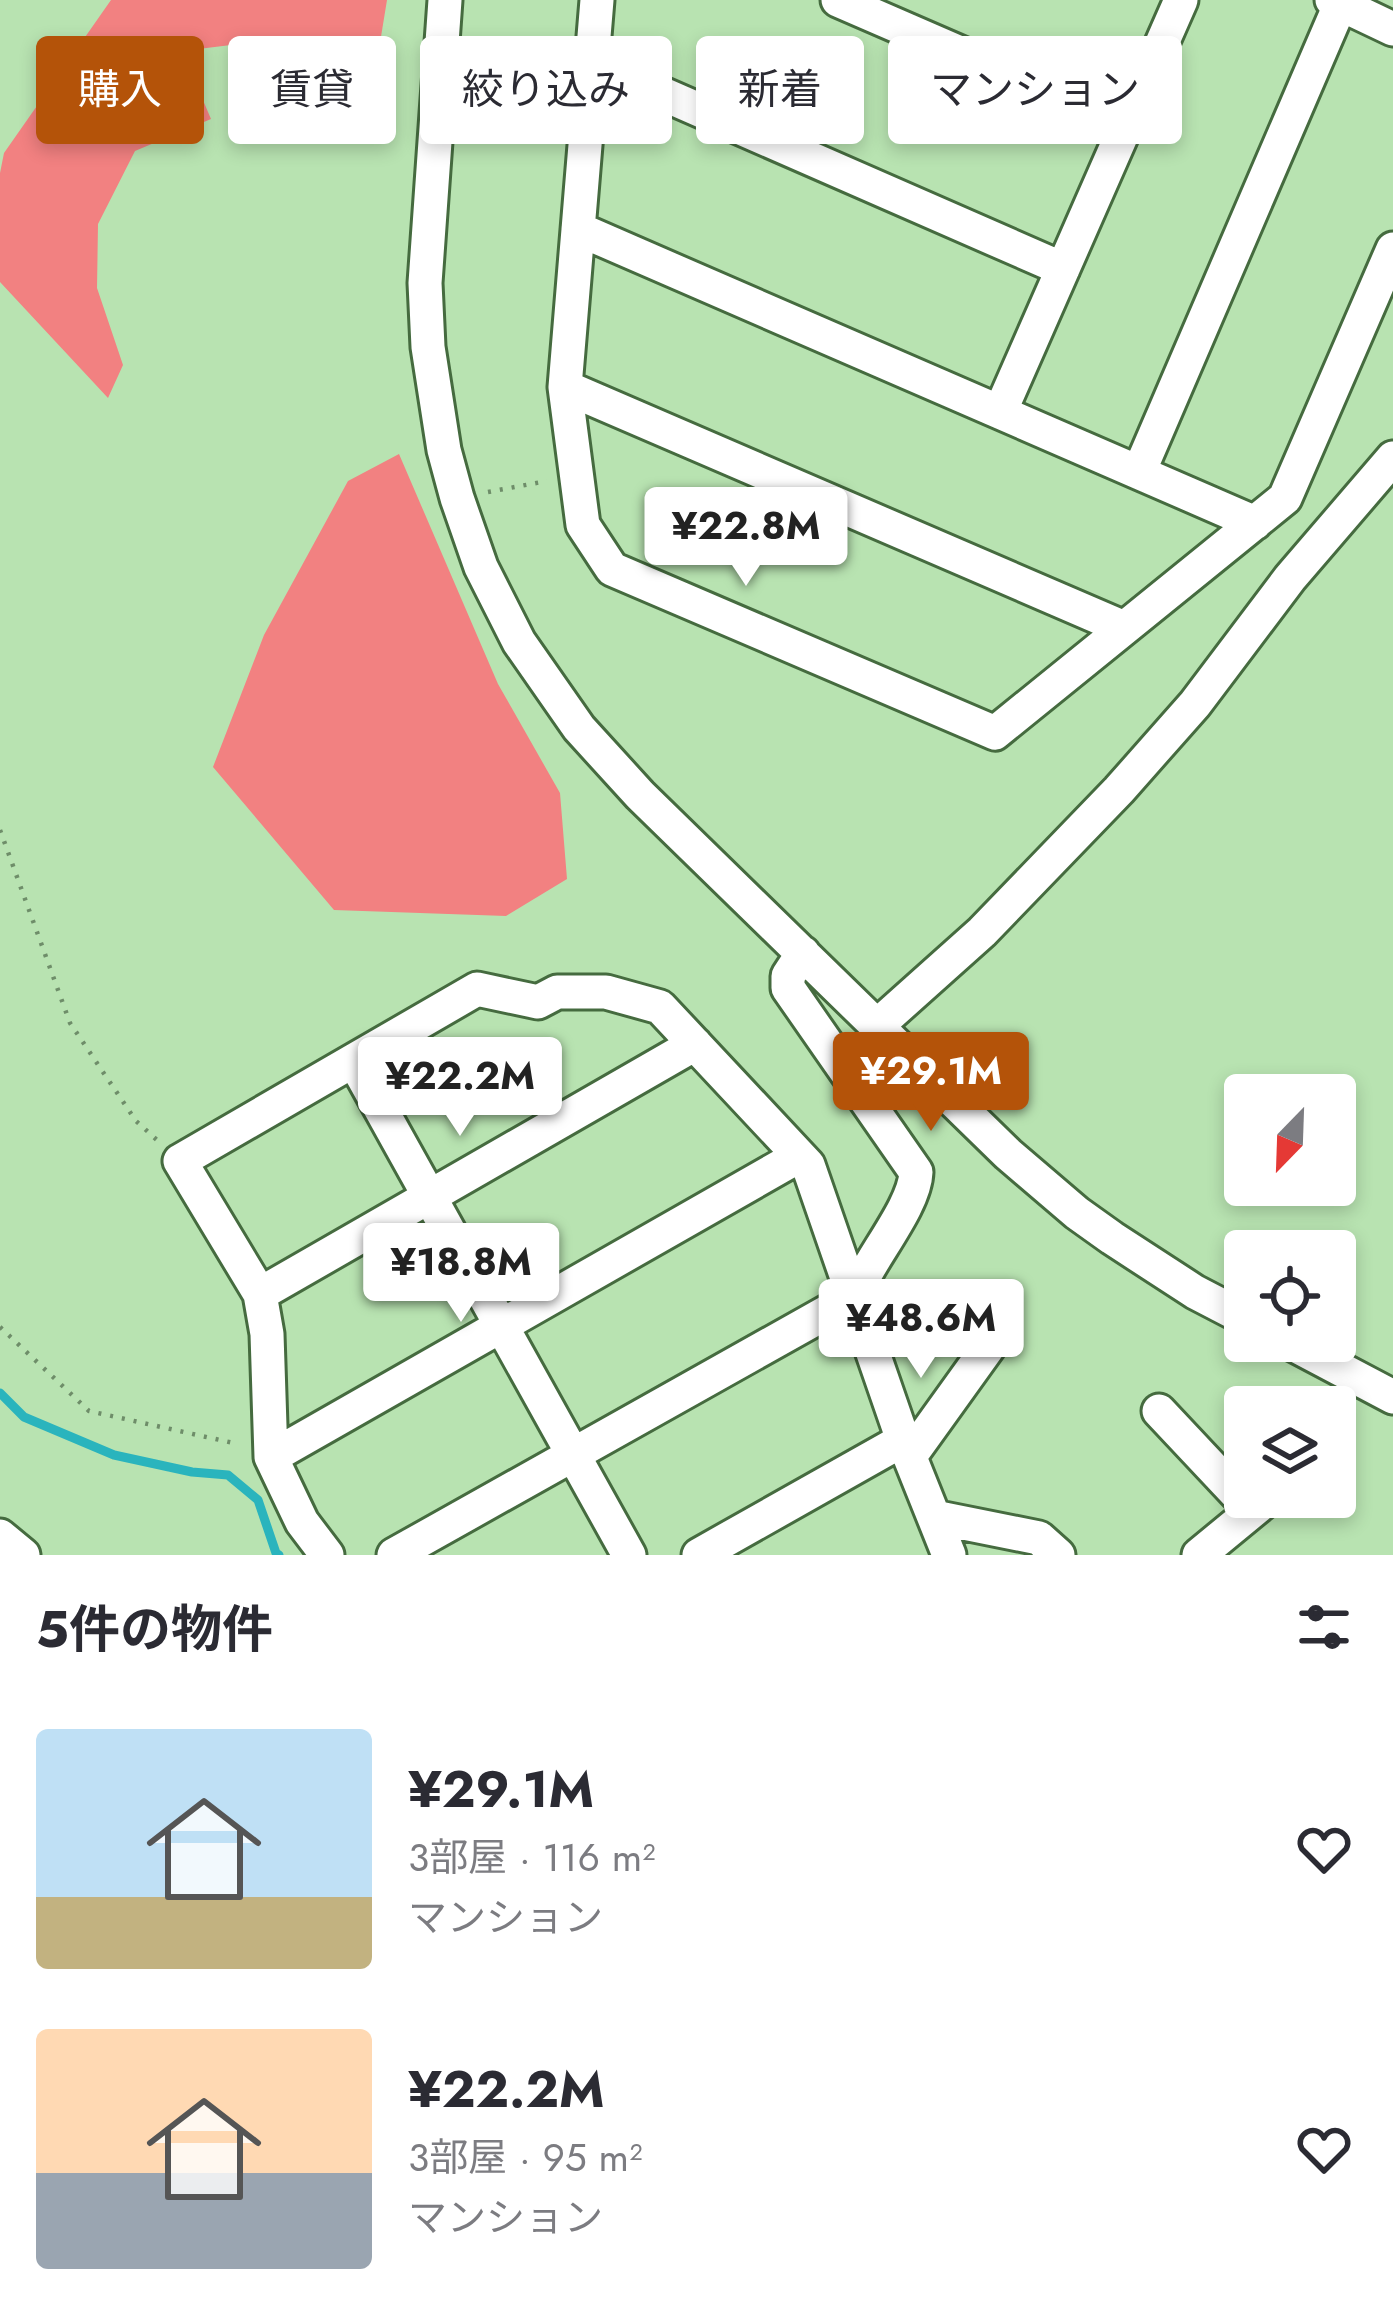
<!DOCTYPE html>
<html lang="ja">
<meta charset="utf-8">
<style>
body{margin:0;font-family:Jost,"Noto Sans JP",sans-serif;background:#f2f2f3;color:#2b2b33;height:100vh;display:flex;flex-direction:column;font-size:45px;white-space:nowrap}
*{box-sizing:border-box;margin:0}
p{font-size:39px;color:#7c7c81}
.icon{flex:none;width:66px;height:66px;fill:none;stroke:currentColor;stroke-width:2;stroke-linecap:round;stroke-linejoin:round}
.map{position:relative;height:1555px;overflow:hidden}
.side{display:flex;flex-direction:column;background:#fff;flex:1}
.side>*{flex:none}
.hud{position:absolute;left:36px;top:36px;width:1323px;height:108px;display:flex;gap:24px}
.needle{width:78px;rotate:203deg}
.tools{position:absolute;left:1224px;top:1074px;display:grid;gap:24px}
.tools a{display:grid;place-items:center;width:132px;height:132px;border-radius:12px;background:#fff;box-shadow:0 6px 18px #0003;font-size:60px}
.price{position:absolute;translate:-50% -102px;padding:0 27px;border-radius:12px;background:#fff;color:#222;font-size:39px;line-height:78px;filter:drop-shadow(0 3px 6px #0008)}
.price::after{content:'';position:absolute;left:50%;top:72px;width:36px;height:27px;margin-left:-18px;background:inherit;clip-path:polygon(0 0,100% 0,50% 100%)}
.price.on{background:#b45309;color:#fff}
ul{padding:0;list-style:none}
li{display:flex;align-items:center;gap:36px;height:300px;padding:0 36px}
li span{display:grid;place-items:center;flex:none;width:336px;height:240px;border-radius:12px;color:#555}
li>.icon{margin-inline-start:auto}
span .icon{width:144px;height:144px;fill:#fffc;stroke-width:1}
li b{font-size:51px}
h2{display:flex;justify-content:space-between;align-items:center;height:144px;padding:0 36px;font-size:51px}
.tag{padding:0 42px;border-radius:12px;background:#fff;box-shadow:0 6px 18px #0003;font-size:42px;line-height:108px}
.tag.on{background:#b45309;color:#fff}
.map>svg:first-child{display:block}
</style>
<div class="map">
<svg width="1393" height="1555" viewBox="0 0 1393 1555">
<rect width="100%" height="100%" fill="#b8e3b1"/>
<!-- green -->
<path fill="#f28181" d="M111,0H387L369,110L282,133L231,45L182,51L211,119L135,151L98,224L97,288L123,365L108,398L0,282V173L4,153Z
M399,454L498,684L560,793L567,879L506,916L334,910L213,767L264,635L348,481Z"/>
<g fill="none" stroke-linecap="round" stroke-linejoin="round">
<!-- stream -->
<path stroke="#2ab4bd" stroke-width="9" d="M0,1393L24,1417L114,1455L192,1472L228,1475L258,1500L276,1553L279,1555"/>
<defs>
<path id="minor" d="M445,0L425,283L428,347L444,450L457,498L481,567L519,642L579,728L640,795L1008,1154L1077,1213L1112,1238L1195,1292L1245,1318
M597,0L565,387L583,525L612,569L995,733L1285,498L1393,249
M838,0L1126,125
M1332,0L1393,29
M592,63L1063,269
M578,229L1255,523
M565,387L1124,628
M1000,412L1181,0
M1139,472L1340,5
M878,1025L982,932L1119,790L1195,704L1290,578L1393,458
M354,1061L629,1555
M260,1294L695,1044
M1287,1341L1393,1397
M1159,1411L1252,1510
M910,1456L989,1346
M271,1457L799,1156
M934,1517L1039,1538L1058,1555
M0,1536L23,1555
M327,1555L302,1522L271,1457L267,1334L260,1294L180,1161L477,989L538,1002L557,992H606L660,1007L808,1165L903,1440L949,1555
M394,1555L854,1297C868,1260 915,1207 916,1172L788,988V976L803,953
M699,1555L903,1440
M1199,1555L1267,1499"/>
</defs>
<!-- minor casing -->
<use href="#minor" stroke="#456b3f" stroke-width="39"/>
<!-- path -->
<path stroke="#6e8d69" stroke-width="4.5" stroke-dasharray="3 9" stroke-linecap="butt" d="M488,492L547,481
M0,830L70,1023L136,1121L158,1141
M0,1327L89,1411L238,1444"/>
<!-- minor -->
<use href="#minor" stroke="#fff" stroke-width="33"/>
</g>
</svg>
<div class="tools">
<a><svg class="needle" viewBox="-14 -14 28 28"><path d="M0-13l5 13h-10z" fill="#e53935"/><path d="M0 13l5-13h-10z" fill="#7c7c81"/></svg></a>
<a><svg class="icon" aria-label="locate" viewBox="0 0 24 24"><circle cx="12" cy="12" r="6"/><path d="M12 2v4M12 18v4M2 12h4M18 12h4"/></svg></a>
<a><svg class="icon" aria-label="layers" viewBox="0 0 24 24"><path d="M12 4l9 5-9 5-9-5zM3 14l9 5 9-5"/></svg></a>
</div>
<b class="price" style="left:746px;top:589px">¥22.8M</b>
<b class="price on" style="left:931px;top:1134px">¥29.1M</b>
<b class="price" style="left:460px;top:1139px">¥22.2M</b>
<b class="price" style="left:461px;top:1325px">¥18.8M</b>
<b class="price" style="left:921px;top:1381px">¥48.6M</b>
<div class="hud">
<a class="tag on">購入</a>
<a class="tag">賃貸</a>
<a class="tag">絞り込み</a>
<a class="tag">新着</a>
<a class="tag">マンション</a>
</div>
</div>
<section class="side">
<h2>5件の物件<svg class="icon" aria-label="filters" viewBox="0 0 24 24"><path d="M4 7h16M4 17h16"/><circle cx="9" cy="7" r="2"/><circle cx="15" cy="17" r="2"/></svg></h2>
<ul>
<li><span style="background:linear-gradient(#bfe0f5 70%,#c2b280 0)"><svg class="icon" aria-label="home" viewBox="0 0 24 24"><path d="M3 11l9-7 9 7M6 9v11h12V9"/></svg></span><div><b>¥29.1M</b><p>3部屋 · 116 m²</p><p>マンション</p></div><svg class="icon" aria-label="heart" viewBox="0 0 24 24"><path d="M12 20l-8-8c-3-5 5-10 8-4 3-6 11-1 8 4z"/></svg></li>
<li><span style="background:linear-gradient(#ffd9b3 60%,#9aa5b1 0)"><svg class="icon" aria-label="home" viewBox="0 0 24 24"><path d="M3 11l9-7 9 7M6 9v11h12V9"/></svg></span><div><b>¥22.2M</b><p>3部屋 · 95 m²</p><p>マンション</p></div><svg class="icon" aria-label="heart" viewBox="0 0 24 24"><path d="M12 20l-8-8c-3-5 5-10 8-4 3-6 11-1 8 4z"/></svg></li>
</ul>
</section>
